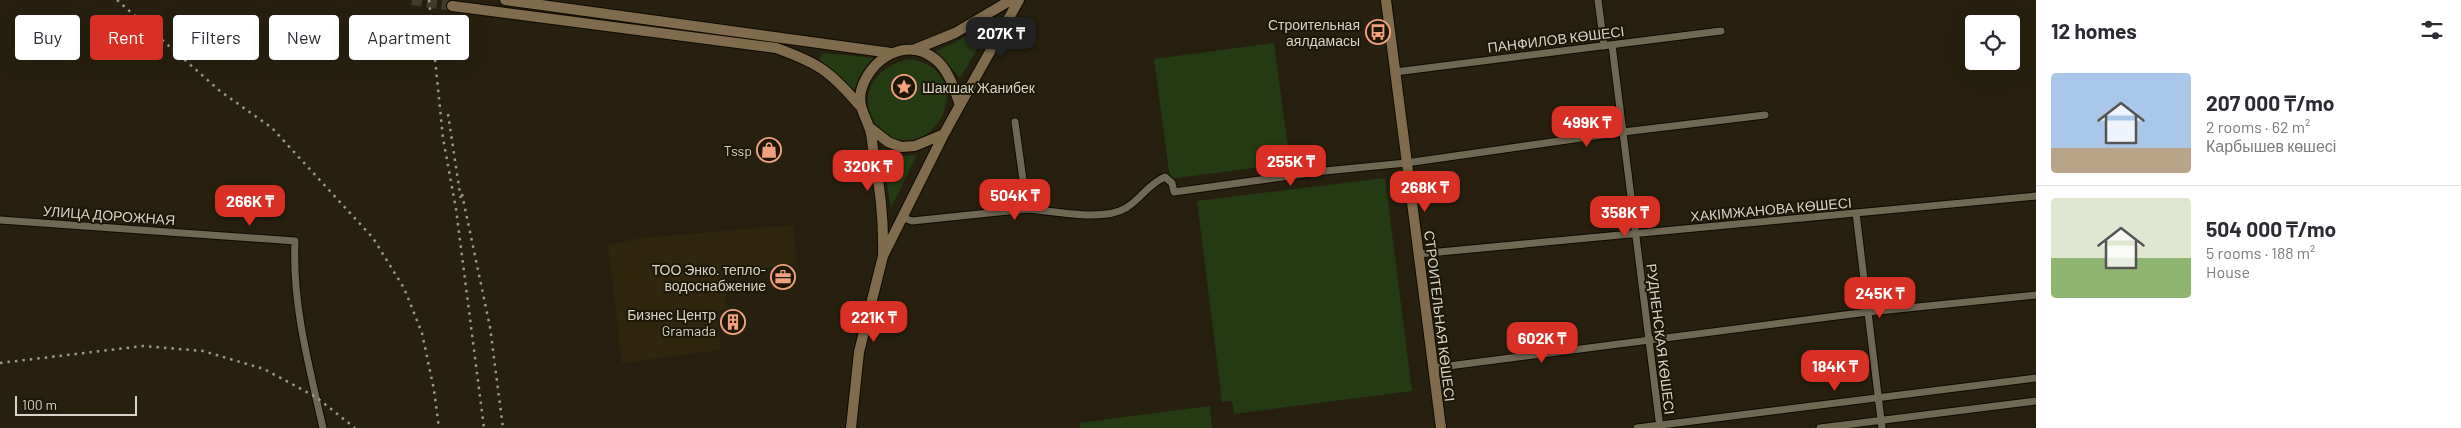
<!DOCTYPE html>
<meta charset="utf-8">
<style>
body{margin:0;font-family:Barlow,sans-serif;background:#f2f2f3;color:#2b2b33;height:100vh;display:flex;flex-direction:column;font-size:19px;white-space:nowrap}
*{box-sizing:border-box;margin:0}
p{font-size:16px;color:#7c7c81}
.icon{flex:none;width:28px;height:28px;fill:none;stroke:currentColor;stroke-width:2;stroke-linecap:round;stroke-linejoin:round}
.map{position:relative;flex:1;overflow:hidden}
.sheet{display:flex;flex-direction:column;background:#fff;width:425px}
.sheet>*{flex:none}
.guide{position:absolute;left:15px;top:15px;width:475px;height:45px;display:flex;gap:10px}
.buttons{position:absolute;left:1965px;top:15px;display:grid;gap:10px}
.buttons a{display:grid;place-items:center;width:55px;height:55px;border-radius:5px;background:#fff;box-shadow:0 5px 20px #0002;font-size:25px}
.scale{position:absolute;left:15px;bottom:12px;width:122px;box-sizing:border-box;padding-left:5px;border:2px solid #d7d3c8;border-top:0;font-size:14px;line-height:18px;white-space:nowrap;color:#d7d3c8;-webkit-text-stroke:4px #1d1706;paint-order:stroke}
.price{position:absolute;translate:-50% -42px;padding:0 11px;border-radius:10px;background:#d93025;color:#fff;font-size:16px;line-height:32px;filter:drop-shadow(0 1px 2px #0008)}
.price::after{content:'';position:absolute;left:50%;top:30px;width:15px;height:11px;margin-left:-8px;background:inherit;clip-path:polygon(0 0,100% 0,50% 100%)}
.price.current{background:#222;color:#fff}
ul{padding:0;list-style:none}
li{display:flex;align-items:center;gap:15px;height:125px;padding:0 15px}
li+li{border-top:1px solid #e1e1e2}
li span{display:grid;place-items:center;flex:none;width:140px;height:100px;border-radius:5px;color:#555}
li>.icon{margin-inline-start:auto}
span .icon{width:60px;height:60px;fill:#fffc;stroke-width:1}
li b{font-size:21px}
h2{display:flex;justify-content:space-between;align-items:center;height:60px;padding:0 15px;font-size:21px}
.tag{padding:0 18px;border-radius:5px;background:#fff;box-shadow:0 5px 20px #0002;font-size:18px;line-height:45px}
.tag.current{background:#d93025;color:#fff}
main{display:flex;flex:1;min-height:0}
.map>svg:first-child{display:block}
</style>
<main>
<div class="map">
<svg width="2036" height="428" viewBox="0 0 2036 428">
<rect width="100%" height="100%" fill="#27200e"/>
<!-- built -->
<path fill="#2f260d" d="M793,225L797,263L723,273L727,309L716,311L721,350L622,363L608,245L641,238Z"/>
<!-- green -->
<path fill="#233a13" d="M995,19L960,78L936,51L956,42Z
M1274,43L1290,163L1170,179L1154,59Z
M825,53L873,58L861,74L854,90L819,62L821,55Z
M909,59C975,69 944,152 896,139C886,136 877,129 873,120C858,89 880,65 909,59Z
M881,148L903,156L917,155L891,208Z
M1385,178L1412,391L1234,414L1232,401L1222,402L1197,201Z
M1210,406L1212,428H1080L1079,423Z"/>
<g fill="none" stroke-linecap="round" stroke-linejoin="round">
<!-- secondary-tunnel -->
<path stroke="#413b2a" stroke-width="10" stroke-dasharray="10 5" stroke-linecap="butt" d="M412,0L452,6"/>
<defs>
<path id="street" d="M1598,0L1604,46
M1612,45L1660,428
M1395,72L1721,31
M1027,209C1054,211 1103,222 1126,208C1141,199 1148,184 1165,177L1172,183L1174,192L1325,171L1406,163L1623,132L1765,115
M1856,213L1882,428
M901,217L912,221L1027,209L1015,122
M0,220L295,241C292,304 309,366 323,428
M1418,254L2036,196
M1433,368L1868,312L2036,295
M1637,428L2036,378
M1820,428L2036,401"/>
<path id="secondary" d="M505,0L891,53
M1386,0L1441,428
M452,6L776,48C818,63 830,71 859,105
M913,50L955,33L1011,0
M960,105L1019,0
M869,127L888,142L901,147L915,146L944,134L960,105C954,89 949,70 935,59C906,36 869,59 861,91C858,106 864,113 869,127C872,134 872,142 873,149C880,185 884,219 883,256
M851,428L859,352L883,256L944,134"/>
</defs>
<!-- street casing -->
<use href="#street" stroke="#100a00" stroke-width="9"/>
<!-- secondary casing -->
<use href="#secondary" stroke="#100a00" stroke-width="12"/>
<!-- street -->
<use href="#street" stroke="#6f6853" stroke-width="7"/>
<!-- secondary -->
<use href="#secondary" stroke="#806c4c" stroke-width="10"/>
<!-- rail -->
<path stroke="#9d988b" stroke-width="2.5" stroke-dasharray="2.5 5" stroke-linecap="butt" d="M117,0L220,91L272,128L373,238L404,288L422,333L434,390L439,428
M429,0L443,138L456,209L484,428
M448,114L461,200
M462,194L490,327L503,428
M0,363L143,346L203,351L264,369L316,397L355,428"/>
</g>
<!-- icons -->
<defs>
<symbol id="bus-ring" viewBox="-11 -11 22 22"><circle r="9.5" fill="#1d1706" stroke="#f2a17e" stroke-width="1.5"/><path d="M-5-6H5V4H4V6H2V4H-2V6H-4V4H-5ZM-3.5-4V0h7V-4ZM-3.5 1.2v1.5H-2V1.2ZM2 1.2v1.5H3.5V1.2Z" fill="#f2a17e"/></symbol>
<symbol id="sight-ring" viewBox="-11 -11 22 22"><circle r="9.5" fill="#1d1706" stroke="#f2a17e" stroke-width="1.5"/><path d="M0-6L1.8-2.2L6-1.7L2.9 1.2L3.7 5.4L0 3.3L-3.7 5.4L-2.9 1.2L-6-1.7L-1.8-2.2Z" fill="#f2a17e"/></symbol>
<symbol id="shop-ring" viewBox="-11 -11 22 22"><circle r="9.5" fill="#1d1706" stroke="#f2a17e" stroke-width="1.5"/><path d="M-5-2.5h2.3a2.7 3.5 0 0 1 5.4 0H5L5.5 6h-11ZM-1.5-2.5h3a1.5 2.3 0 0 0-3 0Z" fill="#f2a17e"/></symbol>
<symbol id="office-ring" viewBox="-11 -11 22 22"><circle r="9.5" fill="#1d1706" stroke="#f2a17e" stroke-width="1.5"/><path d="M-6-3h4V-5.5h4V-3h4V5H-6ZM-1-4.5V-3h2v-1.5ZM-6 0V1H6V0Z" fill="#f2a17e"/></symbol>
<symbol id="building-ring" viewBox="-11 -11 22 22"><circle r="9.5" fill="#1d1706" stroke="#f2a17e" stroke-width="1.5"/><path d="M-4-6H4V6H1V3H-1V6H-4ZM-2.5-4.3h1.7v1.8h-1.7ZM.8-4.3h1.7v1.8H.8ZM-2.5-1h1.7V.8h-1.7ZM.8-1h1.7V.8H.8Z" fill="#f2a17e"/></symbol>
</defs>
<g fill-rule="evenodd">
<use href="#bus-ring" x="1364" y="18" width="28" height="28"/>
<use href="#sight-ring" x="890" y="73" width="28" height="28"/>
<use href="#shop-ring" x="755" y="136" width="28" height="28"/>
<use href="#office-ring" x="769" y="263" width="28" height="28"/>
<use href="#building-ring" x="719" y="308" width="28" height="28"/>
</g>
<g text-anchor="middle" dominant-baseline="central" stroke-width="4" stroke-linejoin="round" paint-order="stroke">
<!-- poi labels -->
<g font-size="14" fill="#d7d3c8" stroke="#1d1706" text-anchor="end">
<text x="1360" y="24">Строительная<tspan x="1360" dy="16">аялдамасы</tspan></text>
<text x="922" y="87" text-anchor="start">Шакшак Жанибек</text>
<text x="752" y="150">Tssp</text>
<text x="766" y="269">ТОО Энко. тепло-<tspan x="766" dy="16">водоснабжение</tspan></text>
<text x="716" y="314">Бизнес Центр<tspan x="716" dy="16">Gramada</tspan></text>
</g>
<!-- street labels -->
<g font-size="14" fill="#d7d3c8" stroke="#1d1706">
<text transform="translate(1556 39) rotate(-7)">ПАНФИЛОВ КӨШЕСІ</text>
<text transform="translate(1771 209) rotate(-5)">ХАКІМЖАНОВА КӨШЕСІ</text>
<text transform="translate(109 215) rotate(4)">УЛИЦА ДОРОЖНАЯ</text>
<text transform="translate(1440 316) rotate(83)">СТРОИТЕЛЬНАЯ КӨШЕСІ</text>
<text transform="translate(1661 339) rotate(83)">РУДНЕНСКАЯ КӨШЕСІ</text>
</g>
</g>
</svg>
<div class="buttons">
<a><svg class="icon" aria-label="locate" viewBox="0 0 24 24"><circle cx="12" cy="12" r="6"/><path d="M12 2v4M12 18v4M2 12h4M18 12h4"/></svg></a>
</div>
<div class="scale">100 m</div>
<b class="price current" style="left:1001px;top:59px">207K ₸</b>
<b class="price" style="left:1587px;top:148px">499K ₸</b>
<b class="price" style="left:1291px;top:187px">255K ₸</b>
<b class="price" style="left:868px;top:192px">320K ₸</b>
<b class="price" style="left:1425px;top:213px">268K ₸</b>
<b class="price" style="left:1015px;top:221px">504K ₸</b>
<b class="price" style="left:250px;top:227px">266K ₸</b>
<b class="price" style="left:1625px;top:238px">358K ₸</b>
<b class="price" style="left:1880px;top:319px">245K ₸</b>
<b class="price" style="left:874px;top:343px">221K ₸</b>
<b class="price" style="left:1542px;top:364px">602K ₸</b>
<b class="price" style="left:1835px;top:392px">184K ₸</b>
<div class="guide">
<a class="tag">Buy</a>
<a class="tag current">Rent</a>
<a class="tag">Filters</a>
<a class="tag">New</a>
<a class="tag">Apartment</a>
</div>
</div>
<section class="sheet">
<h2>12 homes<svg class="icon" aria-label="filters" viewBox="0 0 24 24"><path d="M4 7h16M4 17h16"/><circle cx="9" cy="7" r="2"/><circle cx="15" cy="17" r="2"/></svg></h2>
<ul>
<li><span style="background:linear-gradient(#a9c7e8 75%,#b9a48a 0)"><svg class="icon" aria-label="home" viewBox="0 0 24 24"><path d="M3 11l9-7 9 7M6 9v11h12V9"/></svg></span><div><b>207 000 ₸/mo</b><p>2 rooms · 62 m²</p><p>Карбышев көшесі</p></div></li>
<li><span style="background:linear-gradient(#dfe7d0 60%,#8fb573 0)"><svg class="icon" aria-label="home" viewBox="0 0 24 24"><path d="M3 11l9-7 9 7M6 9v11h12V9"/></svg></span><div><b>504 000 ₸/mo</b><p>5 rooms · 188 m²</p><p>House</p></div></li>
</ul>
</section>
</main>
